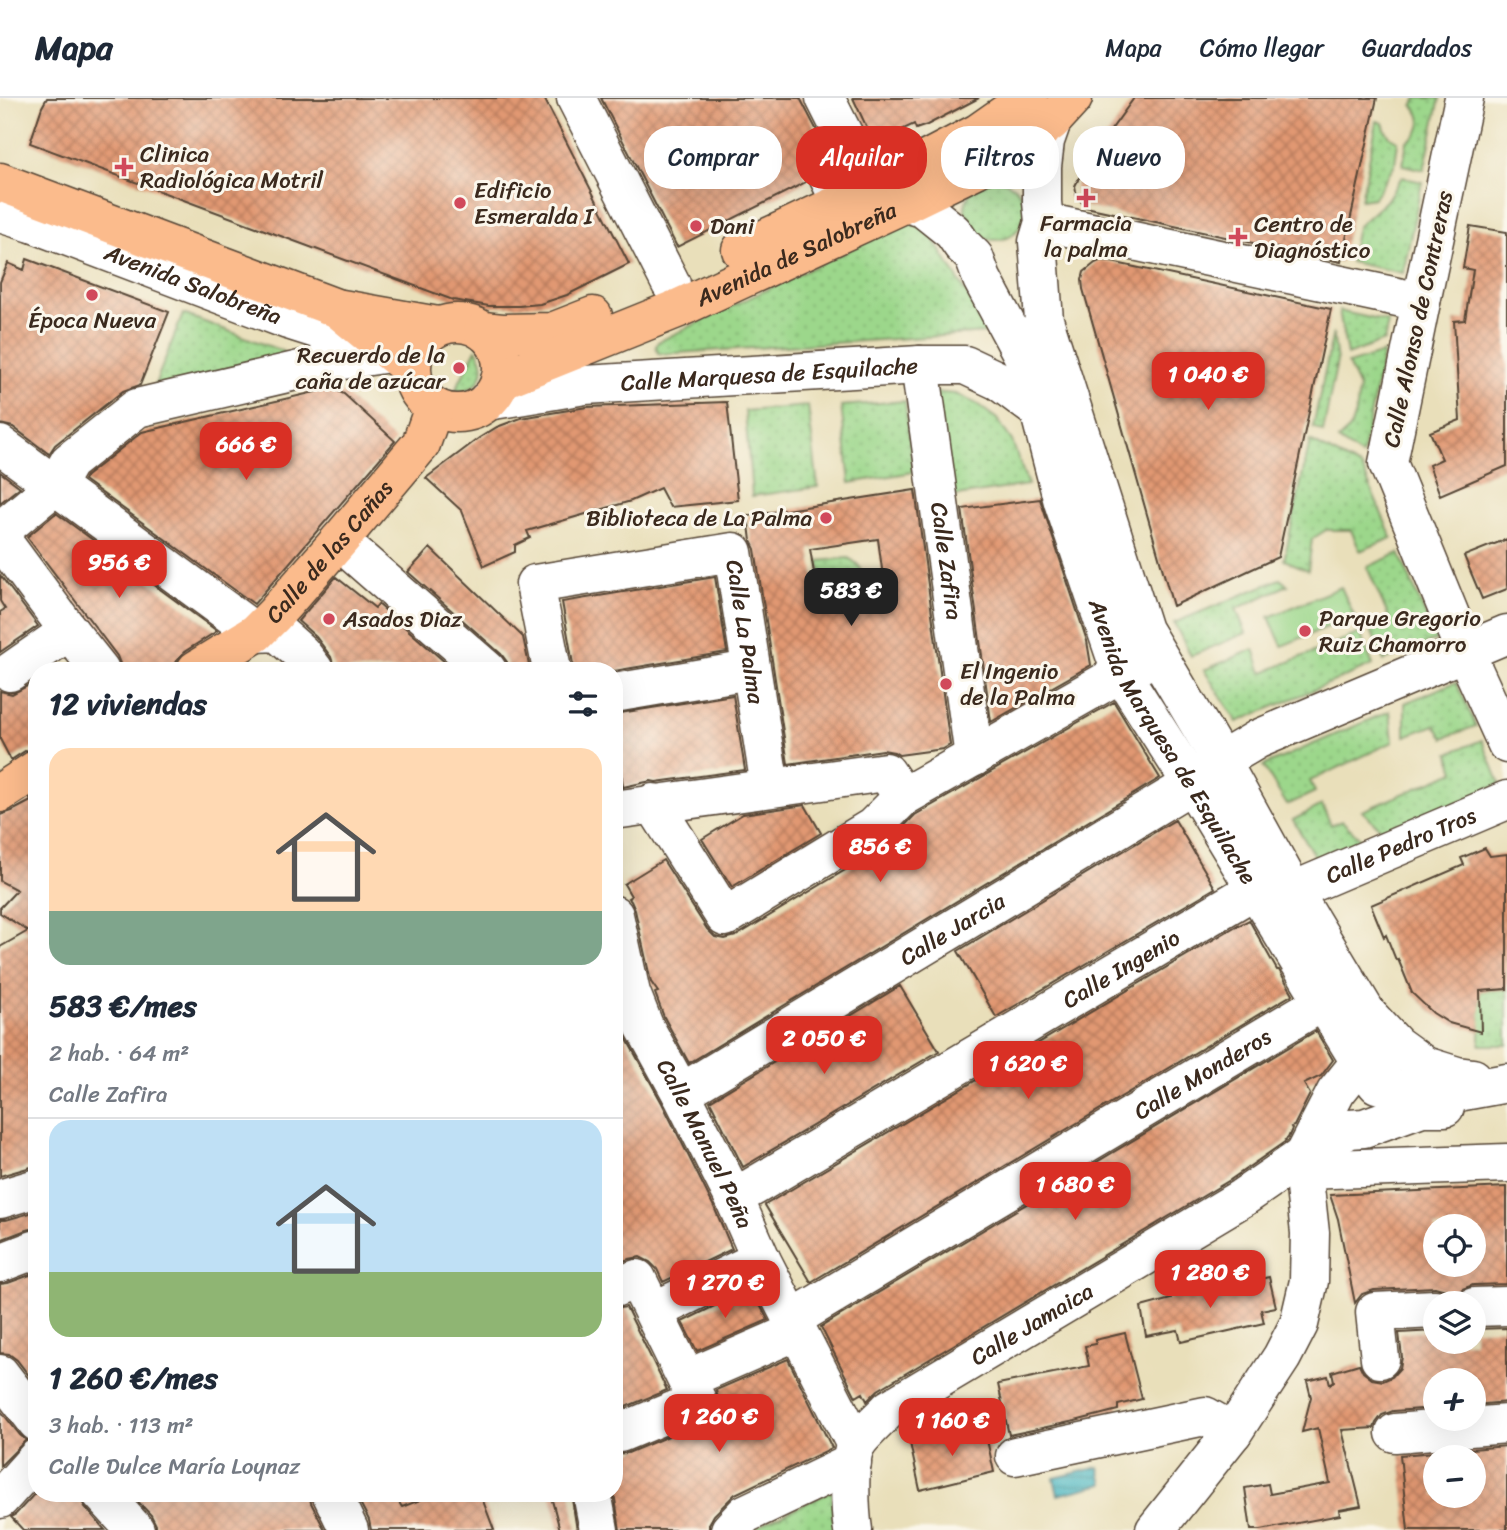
<!DOCTYPE html>
<html lang="es">
<meta charset="utf-8">
<style>
body{margin:0;font-family:Sriracha,sans-serif;background:#f2f2f3;color:#1f2937;height:100vh;display:flex;flex-direction:column;font-size:26px;white-space:nowrap}
*{box-sizing:border-box;margin:0}
p{font-size:23px;color:#747a83}
.icon{flex:none;width:38px;height:38px;fill:none;stroke:currentColor;stroke-width:2;stroke-linecap:round;stroke-linejoin:round}
.map{position:relative;flex:1;overflow:hidden}
.drawer{position:absolute;left:28px;top:564px;width:595px;height:840px;display:flex;flex-direction:column;background:#fff;border-radius:28px;box-shadow:0 7px 28px #0002}
.drawer>*{flex:none}
.top-card{position:absolute;left:644px;top:28px;width:665px;height:63px;display:flex;gap:14px}
.fabs{position:absolute;left:1423px;top:1116px;display:grid;gap:14px}
.fabs a{display:grid;place-items:center;width:63px;height:63px;border-radius:50%;background:#fff;box-shadow:0 7px 28px #0002;font-size:35px}
.price{position:absolute;translate:-50% -60px;padding:0 16px;border-radius:14px;background:#d93025;color:#fff;font-size:23px;line-height:46px;filter:drop-shadow(0 2px 4px #0008)}
.price::after{content:'';position:absolute;left:50%;top:42px;width:21px;height:16px;margin-left:-10px;background:inherit;clip-path:polygon(0 0,100% 0,50% 100%)}
.price.on{background:#222;color:#fff}
ul{padding:0;list-style:none}
li{display:grid;align-content:center;gap:14px;height:371px;padding:0 21px}
li+li{border-top:2px solid #e0e1e3}
li span{display:grid;place-items:center;height:217px;border-radius:21px;color:#555}
li>.icon{margin-inline-start:auto}
span .icon{width:126px;height:126px;fill:#fffc;stroke-width:1}
li b{font-size:30px}
h2{display:flex;justify-content:space-between;align-items:center;height:84px;padding:0 21px;font-size:30px}
.tag{padding:0 24px;border-radius:28px;background:#fff;box-shadow:0 7px 28px #0002;font-size:24px;line-height:63px}
.tag.on{background:#d93025;color:#fff}
header{display:flex;align-items:center;gap:42px;box-sizing:border-box;height:98px;padding:0 35px;background:#fff;border-bottom:2px solid #e0e1e3}
header strong{font-size:33px}
nav{display:flex;gap:38px;margin-inline-start:auto;font-size:24px}
.map>svg:first-child{display:block}
</style>
<header>
<strong>Mapa</strong>
<nav><a>Mapa</a><a>Cómo llegar</a><a>Guardados</a></nav>
</header>
<div class="map">
<svg width="1507" height="1432" viewBox="0 0 1507 1432">
<defs>
<pattern id="grass-dots" width="8" height="8" patternUnits="userSpaceOnUse" patternTransform="scale(1.75)"><rect width="8" height="8" fill="#9cd78b"/><path d="M2 2h.1M6 6h.1" fill="none" stroke="#87b978" stroke-width="1.8" stroke-linecap="round"/></pattern>
<pattern id="water-rules" width="6" height="5" patternUnits="userSpaceOnUse" patternTransform="scale(1.75)"><rect width="6" height="5" fill="#47b6c1"/><path d="M0 2.5h6" fill="none" stroke="#3c949c"/></pattern>
<pattern id="building-cross-hatch" width="8" height="8" patternUnits="userSpaceOnUse" patternTransform="scale(1.75)"><rect width="8" height="8" fill="#e19872"/><path d="M0 0l8 8M0 8l8-8" fill="none" stroke="#b87c5d"/></pattern>
</defs>
<rect width="100%" height="100%" fill="#fbf7ec"/>
<filter id="ink" filterUnits="userSpaceOnUse"><feTurbulence type="fractalNoise" baseFrequency=".0143" numOctaves="2"/><feDisplacementMap in="SourceGraphic" scale="14" xChannelSelector="R" yChannelSelector="G"/><feConvolveMatrix kernelMatrix="1 2 1 2 8 2 1 2 1" color-interpolation-filters="sRGB"/></filter>
<filter id="wash" filterUnits="userSpaceOnUse"><feTurbulence type="fractalNoise" baseFrequency=".00686" numOctaves="4" result="noise"/><feDisplacementMap in="SourceGraphic" scale="28" xChannelSelector="R" yChannelSelector="G"/><feGaussianBlur stdDeviation="1.57" result="paint"/><feColorMatrix in="noise" values="0 0 0 0 0 0 0 0 0 0 0 0 0 0 0 0 0 1.4 0 .05"/><feComposite in="paint" operator="in"/></filter>
<g filter="url(#wash)">
<rect width="100%" height="100%" fill="#e9dfba"/>
<!-- grass -->
<path fill="url(#grass-dots)" stroke="#6c8054" stroke-width="2" d="M1417,0H1440L1424,72L1403,67L1407,43C1422,36 1426,20 1413,8Z
M1377,23L1383,25C1385,34 1389,40 1398,43L1395,66L1374,100L1361,102Z
M1402,79L1422,84L1403,175L1350,164L1357,129L1386,103Z
M965 112a30 30 0 1 1 60 0a30 30 0 1 1-60 0Z
M909,123L930,135L988,231L986,235L661,256L658,255L656,248L658,244Z
M1339,213L1388,224L1384,243L1347,257Z
M183,216L282,253L287,257L152,294Z
M1333,235L1337,263L1323,334L1313,329Z
M476,251C490,272 481,292 455,293Z
M1383,255L1362,358L1338,342L1350,331L1357,309L1359,290L1348,266Z
M933,294L956,296L977,306L997,321L1012,343L1028,387L950,399Z
M905,303L913,374L850,385L841,308Z
M808,308L818,389L752,398L745,313Z
M1310,343L1362,370L1392,440L1360,453L1351,432H1326L1312,441L1308,472L1284,462Z
M1399,455L1436,542L1384,563L1370,530L1390,522L1367,469Z
M848,460C866,469 863,479 865,497L825,503L819,463Z
M1280,481L1288,487L1236,511L1246,535L1191,558L1174,525Z
M1360,535L1373,567L1237,624L1204,572L1254,551L1262,575Z
M1456,584L1476,628L1444,640L1435,627L1405,638V605Z
M1390,613L1393,644L1310,683L1315,694L1287,707L1263,668Z
M1482,642L1500,686L1387,737L1362,713L1455,674L1449,655Z
M1322,707L1331,727L1342,723L1365,745L1319,766L1293,722Z
M1507,891V947H1480V893Z
M832,1393L834,1432H749Z"/>
<!-- park -->
<path fill="#9cd78b" stroke="#6c8054" stroke-width="2" d="M1341,489L1354,518L1282,548L1269,519Z"/>
<!-- water -->
<path fill="url(#water-rules)" stroke="#417070" stroke-width="2" d="M1099,1369L1103,1386L1058,1397L1054,1380Z"/>
<g id="blocks">
<!-- building -->
<path fill="url(#building-cross-hatch)" fill-rule="evenodd" d="M47,0H544L629,166L567,197L540,206L519,208H489L453,202L30,45L42,9Z
M601,0H800L827,52L816,55L808,62L804,73L806,84L677,149Z
M853,0H979L927,27L916,31L914,26L874,45Z
M1134,0H1377L1341,164L1086,109L1077,99L1075,88L1085,68Z
M1470,128L1507,134V368L1440,397L1429,367L1442,361L1430,334L1460,322L1454,223L1465,222L1473,172L1463,170Z
M27,161L169,214L140,287L123,293L55,347L49,356L13,329L0,326V184L8,165L24,172Z
M1102,162L1331,211L1278,459L1173,508L1083,191L1082,182L1084,174L1095,165Z
M332,290L344,296L395,343L254,506L84,382L86,378L142,334Z
M727,304L738,402L670,409L660,390L631,403L527,433L530,440L515,447V454L484,468L462,413L426,380L479,340L497,329L521,320L587,309Z
M0,374L20,389L0,405Z
M915,392L950,647L943,651L899,657L894,654L883,652L788,666L755,451L751,443L748,418ZM878,441L886,501L820,510L810,451Z
M1040,401L1087,543L1091,567L991,624L962,411Z
M56,415L217,533L184,554L177,562L174,572H121V568L117,558L27,439Z
M1507,441V491L1482,501L1464,458Z
M430,450L523,539L530,572H508L507,564L501,556L408,474Z
M0,477L38,528L0,554V514L5,511L0,503Z
M336,479L375,510L378,506L454,572H335L331,559L316,539L298,523Z
M715,479L727,554L614,573L574,572L562,504Z
M29,587L37,601V649L25,653L11,662L0,641V593L12,596Z
M733,597L745,672L656,684L651,683L623,689L618,645H614V616Z
M1114,604L1160,680L689,965L664,919L655,895L658,894L651,884L635,812L631,803L628,800L631,798L624,786L663,762L707,831L715,839L725,841L736,838L885,748L915,717Z
M37,697V1069H31L0,1078V849L28,833L0,815V810L17,792L0,783V717L12,713L31,703L30,701Z
M805,707L821,735L732,789L702,741L743,716Z
M1175,722L1215,790L996,919L958,853Z
M1485,750L1490,758L1507,756V891L1480,893L1481,934L1449,925L1433,915L1412,895L1398,861L1396,862L1386,837L1384,839L1371,807L1464,767L1461,760Z
M1249,822L1277,872H1279L1293,896L811,1184L765,1107L1238,827V828Z
M900,888L939,953L743,1069L710,1003Z
M614,912L625,938L662,1005L714,1109L732,1151L663,1184L657,1171L650,1164L640,1159L629,1161L614,1166Z
M1316,933L1333,962L1321,978L1304,986L1310,996L1294,1028L1291,1029L1292,1031L1288,1040L1285,1042L1286,1043L1230,1082L878,1292L867,1303L863,1295L856,1299L821,1229Z
M1507,1089V1186L1473,1187L1462,1191L1454,1201L1446,1192L1435,1189L1374,1192L1362,1196L1355,1205L1338,1121L1330,1097ZM1435,1129H1474V1167H1435Z
M37,1113V1130L26,1132L0,1142V1122H6Z
M30,1177L37,1179V1288L17,1262L9,1256L0,1255V1186L8,1185Z
M1269,1179L1276,1209L1261,1212L1264,1225L1181,1244L1178,1232L1146,1238L1141,1209L1171,1201L1170,1196L1211,1186L1213,1192Z
M751,1190L768,1222L697,1253L682,1224Z
M626,1209L667,1292L623,1310L621,1286L614,1272V1211Z
M1507,1230V1304L1474,1307V1283H1435V1310L1393,1313L1382,1317L1376,1325L1374,1330L1342,1332L1361,1408L1339,1412L1340,1417L1261,1432H1251L1245,1390L1268,1386L1270,1396L1330,1385L1318,1330L1302,1334L1311,1299L1307,1283L1328,1278L1330,1286L1334,1283L1332,1274L1359,1266L1363,1274L1372,1281L1383,1283L1392,1279L1400,1270L1402,1259L1399,1235L1435,1233V1244H1474V1231Z
M1125,1235L1142,1301L1118,1307V1312L1075,1323L1009,1337L998,1286L1089,1268L1085,1248L1096,1246L1095,1242Z
M788,1261L832,1350L735,1396L714,1417L709,1426V1432H620L614,1395V1356L628,1355L705,1323L714,1316L719,1306L716,1292Z
M0,1312L20,1337L26,1342L0,1368Z
M984,1328L994,1374L920,1392L910,1345Z
M1507,1348V1432H1408L1400,1357ZM1435,1360H1474V1398H1435Z
M37,1393V1395H80V1400L85,1409L105,1432H23L11,1419L16,1416Z
M130,1395H309L311,1405L325,1432H156V1427L151,1417Z
M355,1395H393L402,1409L438,1395H480L494,1432H371L369,1422Z
M550,1395H571L577,1432H560Z"/>
</g>
</g>
<g filter="url(#ink)">
<use href="#blocks" fill-opacity="0" stroke="#554535" stroke-width="2"/>
<g fill="none" stroke-linecap="round" stroke-linejoin="round">
<defs>
<g id="minor">
<path d="M576,0L671,186"/>
<path d="M825,0L871,91"/>
<path d="M1464,0L1421,204L1388,365L1465,554L1507,646"/>
<path d="M1052,23L1045,43L1042,68V104L1044,124L1038,144L1044,222L1143,532L1221,663L1293,793L1367,916L1396,947L1425,968L1457,978L1473,980"/>
<path d="M826,74L841,105"/>
<path id="s1" d="M906,105L923,110L953,134L962,147L974,159L982,181L1027,265L1063,404L1121,575L1192,686L1360,964L1377,986L1404,994L1447,996L1507,985"/>
<path id="s2" d="M0,115L32,125L288,222L385,253"/>
<path d="M1044,124L1421,204"/>
<path id="s3" d="M920,267L974,659"/>
<path id="s4" d="M487,303L585,287L920,267H965L999,283L1038,312"/>
<path d="M0,347L256,535L277,534L301,555L314,572"/>
<path d="M0,433L56,387L69,364L137,310L343,262L390,255"/>
<path d="M0,440L69,533L100,572"/>
<path d="M339,443L487,572"/>
<path id="s5" d="M552,572L535,486L733,454L770,689"/>
<path d="M10,574L69,533"/>
<path d="M614,595L750,572"/>
<path d="M653,705L725,819L873,729L903,699L1121,575L1145,564"/>
<path d="M614,712L886,674L903,699"/>
<path id="s6" d="M1293,793L1507,702"/>
<path id="s7" d="M614,817L631,895L644,928L681,995L734,1100L761,1161L856,1347"/>
<path id="s8" d="M681,995L1192,686L1221,663L1258,641L1507,536"/>
<path d="M1303,1072L1507,1065"/>
<path id="s9" d="M734,1100L1254,792"/>
<path d="M0,1101L37,1090"/>
<path d="M0,1165L34,1152L37,1157"/>
<path d="M614,1190L637,1181L697,1303L620,1335L614,1334"/>
<path d="M1474,1209L1507,1208"/>
<path d="M654,1213L761,1161"/>
<path id="s10" d="M792,1221L1324,903"/>
<path d="M1380,1261L1375,1214L1435,1211"/>
<path d="M0,1276L37,1324"/>
<path d="M687,1281L797,1233"/>
<path d="M1395,1335L1507,1326"/>
<path d="M1015,1358L1205,1318L1233,1334"/>
<path d="M101,1395L135,1432"/>
<path d="M331,1395L349,1432"/>
<path d="M592,1395L599,1432"/>
<path d="M0,1401L37,1360"/>
<path d="M730,1432L745,1416L852,1365"/>
<path id="s11" d="M853,1432C850,1413 848,1366 855,1349C859,1339 881,1320 889,1311L1242,1100L1303,1058L1349,1031L1364,1030L1422,1009H1445"/>
<path d="M1155,1432L1233,1334L1282,1259L1299,1226L1309,1183L1310,1135L1303,1072V1058L1336,994L1360,964L1371,959L1384,962"/>
</g>
<g id="major">
<path d="M0,84L336,210L438,228"/>
<path d="M741,152L871,91L978,35L1028,0"/>
<path d="M338,211L411,271"/>
<circle cx="457" cy="270" r="45"/>
<path d="M483,233L502,235L552,234L593,218"/>
<path id="s12" d="M500,282L679,210L906,105L976,71L1019,48L1052,23L1073,0"/>
<path id="s13" d="M196,572L256,535L274,517L339,443L421,346L434,309"/>
<path d="M0,695L37,671"/>
</g>
</defs>
<!-- minor casing -->
<use href="#minor" stroke="#554535" stroke-width="41"/>
<!-- major casing -->
<use href="#major" stroke="#554535" stroke-width="41"/>
<!-- minor -->
<use href="#minor" stroke="#fff" stroke-width="38"/>
<!-- major -->
<use href="#major" stroke="#fbbb8c" stroke-width="38"/>
</g>
</g>
<!-- markers -->
<g fill="#d1495b" stroke="#fbf7ec" stroke-width="2.5">
<path d="M120.5 58.5h7v7h7v7h-7v7h-7v-7h-7v-7h7z"/>
<path d="M1082.5 89.5h7v7h7v7h-7v7h-7v-7h-7v-7h7z"/>
<circle cx="460" cy="105" r="7"/>
<circle cx="696" cy="128" r="7"/>
<path d="M1234.5 128.5h7v7h7v7h-7v7h-7v-7h-7v-7h7z"/>
<circle cx="92" cy="197" r="7"/>
<circle cx="459" cy="270" r="7"/>
<circle cx="826" cy="420" r="7"/>
<circle cx="329" cy="521" r="7"/>
<circle cx="1305" cy="533" r="7"/>
<circle cx="946" cy="586" r="7"/>
</g>
<g text-anchor="middle" dominant-baseline="central" stroke-width="6" stroke-linejoin="round" paint-order="stroke">
<!-- poi labels -->
<g font-size="23" fill="#3b2a1e" stroke="#fbf7ec" text-anchor="start">
<text x="140" y="56">Clinica<tspan x="140" dy="26">Radiológica Motril</tspan></text>
<text x="474" y="92">Edificio<tspan x="474" dy="26">Esmeralda I</tspan></text>
<text x="1086" y="125" text-anchor="middle">Farmacia<tspan x="1086" dy="26">la palma</tspan></text>
<text x="1254" y="126">Centro de<tspan x="1254" dy="26">Diagnóstico</tspan></text>
<text x="710" y="128">Dani</text>
<text x="92" y="222" text-anchor="middle">Época Nueva</text>
<text x="445" y="257" text-anchor="end">Recuerdo de la<tspan x="445" dy="26">caña de azúcar</tspan></text>
<text x="812" y="420" text-anchor="end">Biblioteca de La Palma</text>
<text x="1319" y="520">Parque Gregorio<tspan x="1319" dy="26">Ruiz Chamorro</tspan></text>
<text x="343" y="521">Asados Diaz</text>
<text x="960" y="573">El Ingenio<tspan x="960" dy="26">de la Palma</tspan></text>
</g>
<!-- street labels -->
<g font-size="23" fill="#3b2a1e" stroke="#fbf7ec">
<text stroke="none"><textPath href="#s12" startOffset="322">Avenida de Salobreña</textPath></text>
<text stroke="none"><textPath href="#s2" startOffset="206">Avenida Salobreña</textPath></text>
<text transform="translate(1418 221) rotate(-78)">Calle Alonso de Contreras</text>
<text stroke="none"><textPath href="#s4" startOffset="284">Calle Marquesa de Esquilache</textPath></text>
<text stroke="none"><textPath href="#s13" startOffset="180">Calle de las Cañas</textPath></text>
<text stroke="none"><textPath href="#s3" startOffset="198">Calle Zafira</textPath></text>
<text stroke="none"><textPath href="#s5" startOffset="369">Calle La Palma</textPath></text>
<text stroke="none"><textPath href="#s1" startOffset="616">Avenida Marquesa de Esquilache</textPath></text>
<text stroke="none"><textPath href="#s6" startOffset="117">Calle Pedro Tros</textPath></text>
<text stroke="none"><textPath href="#s8" startOffset="317">Calle Jarcia</textPath></text>
<text stroke="none"><textPath href="#s9" startOffset="450">Calle Ingenio</textPath></text>
<text stroke="none"><textPath href="#s10" startOffset="478">Calle Monderos</textPath></text>
<text stroke="none"><textPath href="#s7" startOffset="248">Calle Manuel Peña</textPath></text>
<text stroke="none"><textPath href="#s11" startOffset="301">Calle Jamaica</textPath></text>
</g>
</g>
</svg>
<div class="fabs">
<a><svg class="icon" aria-label="locate" viewBox="0 0 24 24"><circle cx="12" cy="12" r="6"/><path d="M12 2v4M12 18v4M2 12h4M18 12h4"/></svg></a>
<a><svg class="icon" aria-label="layers" viewBox="0 0 24 24"><path d="M12 4l9 5-9 5-9-5zM3 14l9 5 9-5"/></svg></a>
<a>+</a>
<a>−</a>
</div>
<b class="price" style="left:1208px;top:314px">1 040 €</b>
<b class="price" style="left:246px;top:384px">666 €</b>
<b class="price" style="left:119px;top:502px">956 €</b>
<b class="price on" style="left:851px;top:530px">583 €</b>
<b class="price" style="left:880px;top:786px">856 €</b>
<b class="price" style="left:824px;top:978px">2 050 €</b>
<b class="price" style="left:1028px;top:1003px">1 620 €</b>
<b class="price" style="left:1075px;top:1124px">1 680 €</b>
<b class="price" style="left:1210px;top:1212px">1 280 €</b>
<b class="price" style="left:725px;top:1222px">1 270 €</b>
<b class="price" style="left:719px;top:1356px">1 260 €</b>
<b class="price" style="left:952px;top:1360px">1 160 €</b>
<div class="top-card">
<a class="tag">Comprar</a>
<a class="tag on">Alquilar</a>
<a class="tag">Filtros</a>
<a class="tag">Nuevo</a>
</div>
<section class="drawer">
<h2>12 viviendas<svg class="icon" aria-label="filters" viewBox="0 0 24 24"><path d="M4 7h16M4 17h16"/><circle cx="9" cy="7" r="2"/><circle cx="15" cy="17" r="2"/></svg></h2>
<ul>
<li><span style="background:linear-gradient(#ffd9b3 75%,#7fa58c 0)"><svg class="icon" aria-label="home" viewBox="0 0 24 24"><path d="M3 11l9-7 9 7M6 9v11h12V9"/></svg></span><div><b>583 €/mes</b><p>2 hab. · 64 m²</p><p>Calle Zafira</p></div></li>
<li><span style="background:linear-gradient(#bfe0f5 70%,#8fb573 0)"><svg class="icon" aria-label="home" viewBox="0 0 24 24"><path d="M3 11l9-7 9 7M6 9v11h12V9"/></svg></span><div><b>1 260 €/mes</b><p>3 hab. · 113 m²</p><p>Calle Dulce María Loynaz</p></div></li>
</ul>
</section>
</div>
